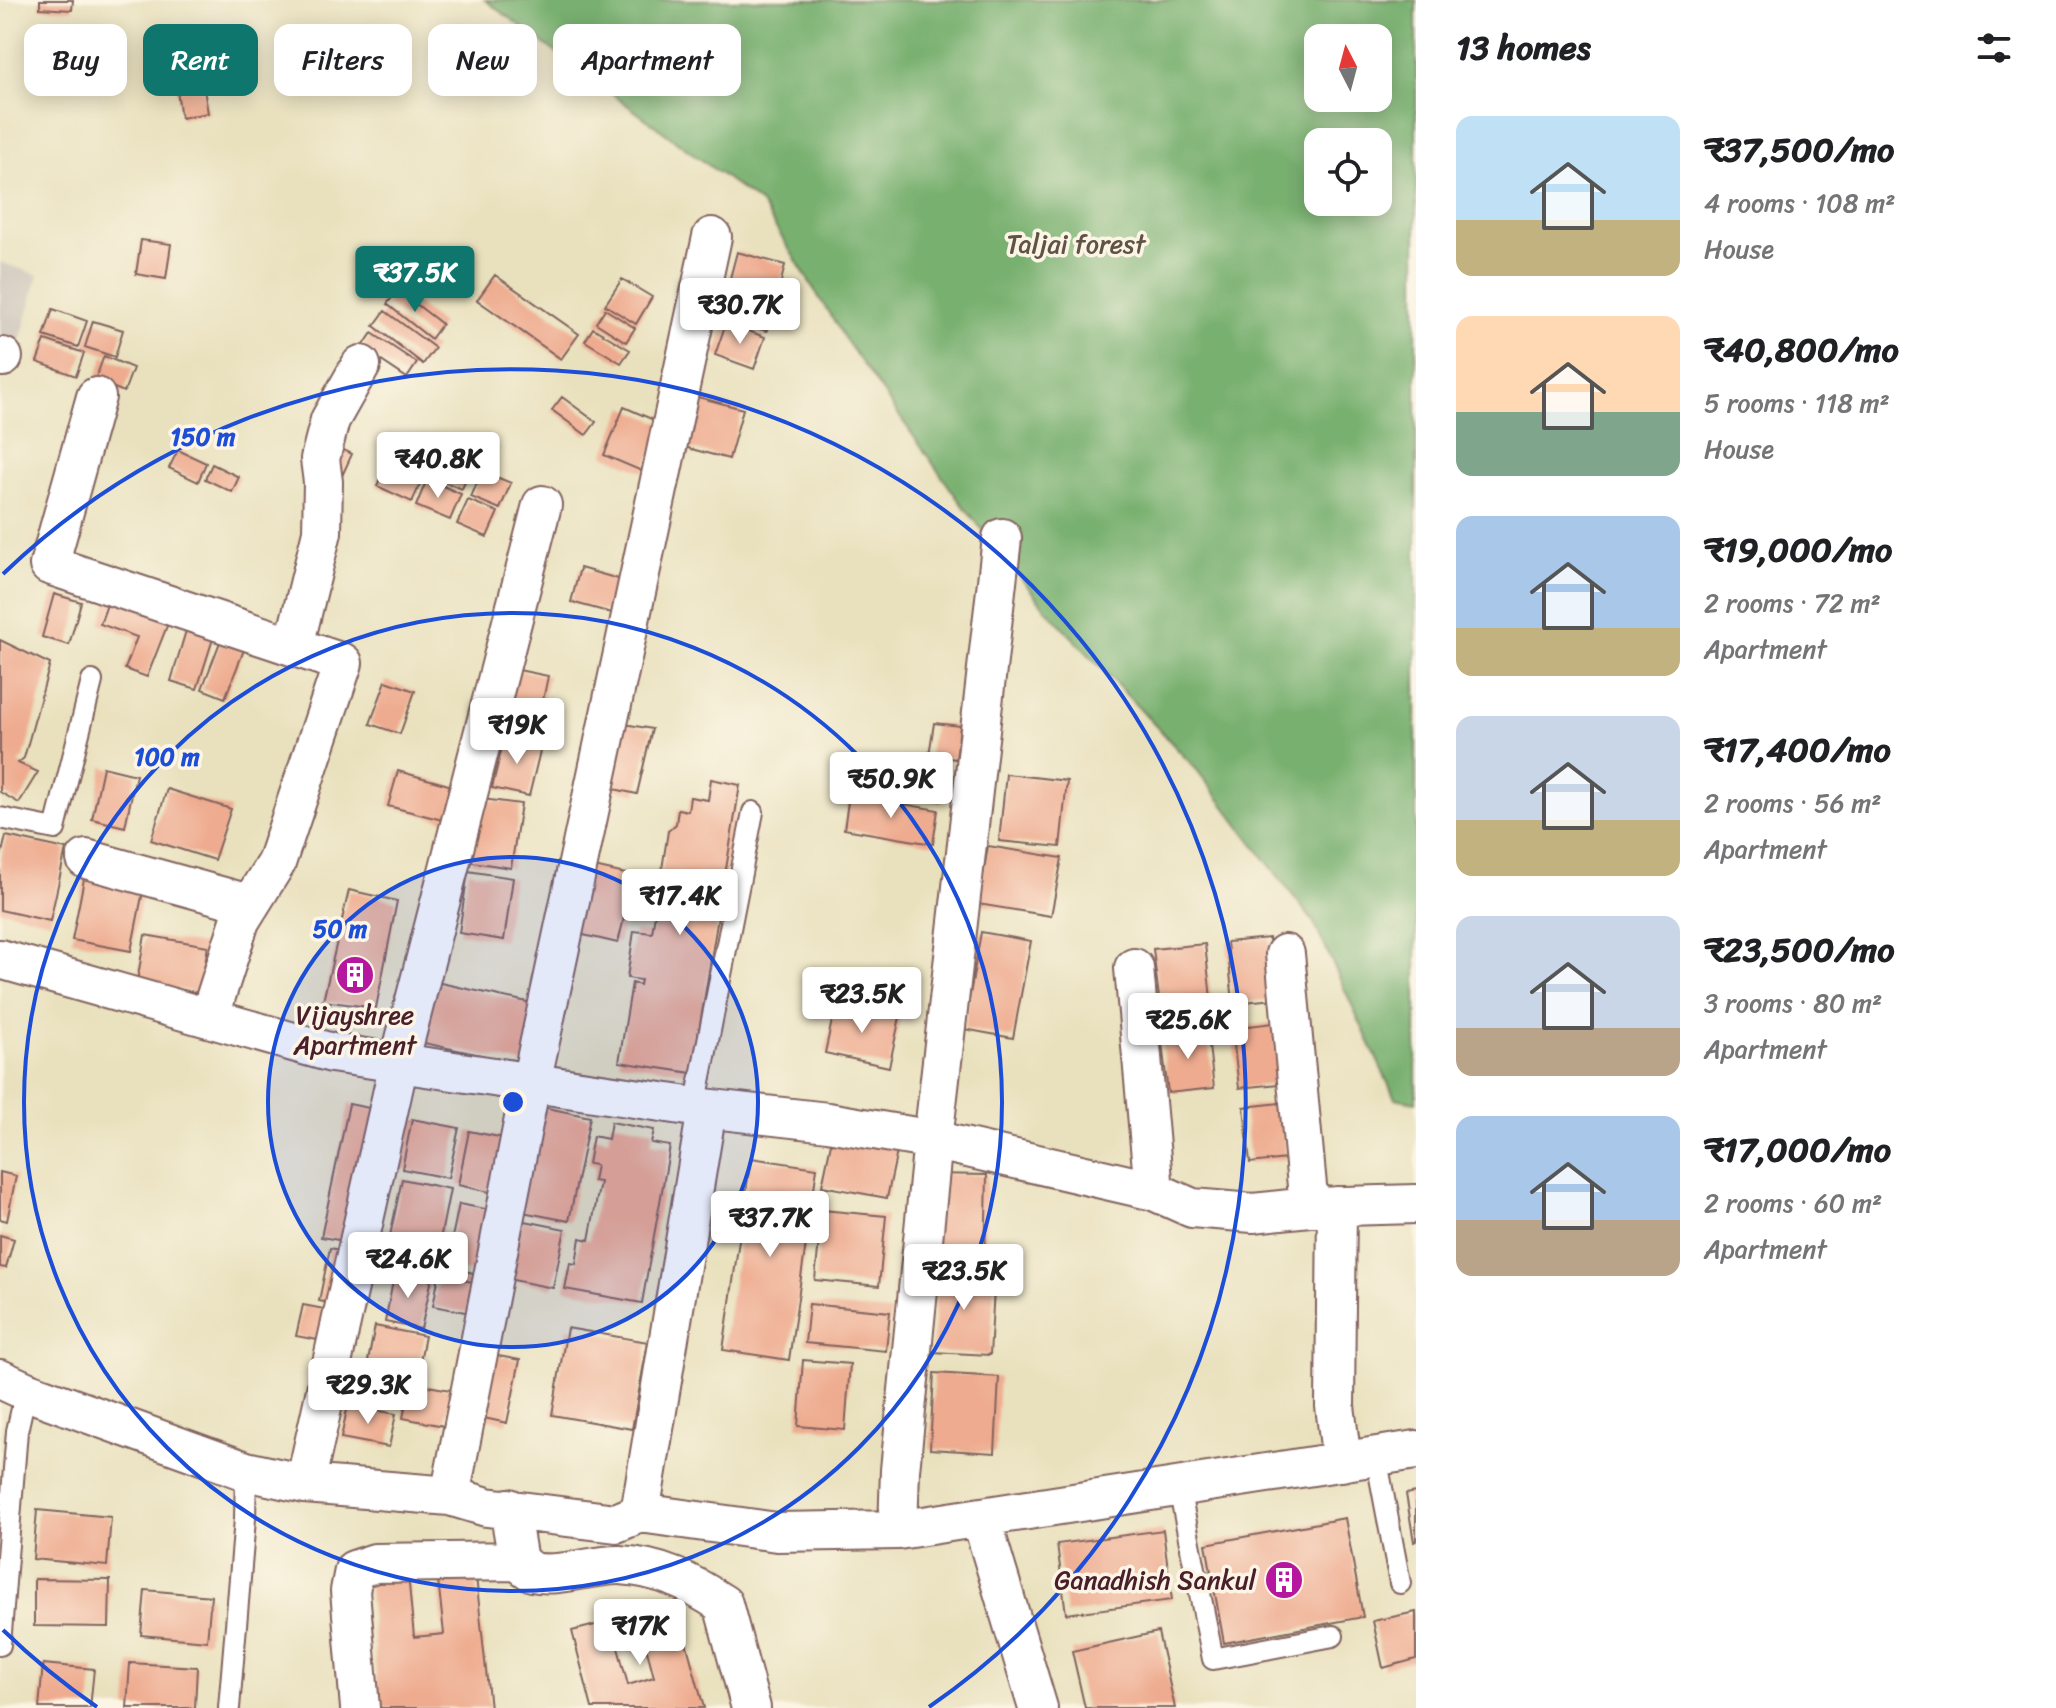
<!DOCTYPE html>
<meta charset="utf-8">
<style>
body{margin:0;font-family:Sriracha,sans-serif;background:#f6f6f6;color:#202124;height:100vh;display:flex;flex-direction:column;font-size:30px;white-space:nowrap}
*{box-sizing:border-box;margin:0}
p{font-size:26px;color:#757577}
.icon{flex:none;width:44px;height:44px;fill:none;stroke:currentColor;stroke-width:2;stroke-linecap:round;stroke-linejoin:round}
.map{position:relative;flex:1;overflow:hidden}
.sheet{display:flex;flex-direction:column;background:#fff;width:640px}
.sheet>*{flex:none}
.guide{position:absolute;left:24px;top:24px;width:760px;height:72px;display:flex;gap:16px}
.needle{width:52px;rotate:354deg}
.tools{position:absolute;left:1304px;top:24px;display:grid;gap:16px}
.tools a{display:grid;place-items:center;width:88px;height:88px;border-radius:16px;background:#fff;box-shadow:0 4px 20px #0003;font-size:40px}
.price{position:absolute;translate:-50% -68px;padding:0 18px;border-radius:8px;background:#fff;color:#222;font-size:26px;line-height:52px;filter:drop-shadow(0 2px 4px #0008)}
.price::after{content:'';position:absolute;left:50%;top:48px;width:24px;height:18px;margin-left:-12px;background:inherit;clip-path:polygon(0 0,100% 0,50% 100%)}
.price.selected{background:#0f766e;color:#fff}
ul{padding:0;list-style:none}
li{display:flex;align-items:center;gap:24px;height:200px;padding:0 40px}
li span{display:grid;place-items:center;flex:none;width:224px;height:160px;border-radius:16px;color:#555}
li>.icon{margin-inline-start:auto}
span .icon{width:96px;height:96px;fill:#fffc;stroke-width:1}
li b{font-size:34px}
h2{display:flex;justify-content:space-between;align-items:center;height:96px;padding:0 40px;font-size:34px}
.pill{padding:0 28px;border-radius:16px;background:#fff;box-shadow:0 4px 20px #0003;font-size:28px;line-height:72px}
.pill.selected{background:#0f766e;color:#fff}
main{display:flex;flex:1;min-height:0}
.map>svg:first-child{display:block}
</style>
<main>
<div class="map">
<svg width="1416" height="1708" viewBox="0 0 1416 1708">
<rect width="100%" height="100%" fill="#fcf5e5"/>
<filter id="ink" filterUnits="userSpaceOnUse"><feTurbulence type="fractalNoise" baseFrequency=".0125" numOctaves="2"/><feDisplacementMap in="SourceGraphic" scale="16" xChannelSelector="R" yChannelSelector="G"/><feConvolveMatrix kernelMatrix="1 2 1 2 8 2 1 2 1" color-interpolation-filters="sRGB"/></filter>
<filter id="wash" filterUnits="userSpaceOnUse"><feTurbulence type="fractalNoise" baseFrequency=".006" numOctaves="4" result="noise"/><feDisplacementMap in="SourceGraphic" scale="32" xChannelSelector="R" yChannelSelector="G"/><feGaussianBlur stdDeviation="1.8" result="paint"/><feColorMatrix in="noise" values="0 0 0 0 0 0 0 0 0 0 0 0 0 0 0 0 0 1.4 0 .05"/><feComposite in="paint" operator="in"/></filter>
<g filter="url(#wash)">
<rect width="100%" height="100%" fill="#e9e1be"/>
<!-- industrial -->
<path fill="#cbc3b8" d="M0,262L38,275L20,342L0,336Z"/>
<!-- forest -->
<path fill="#78b06f" stroke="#61684d" stroke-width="2" fill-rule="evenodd" d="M485,0H1416V1102L1395,1098L1314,923L1197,770L1046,609L960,502L845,339L761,204ZM1318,38H1378V98H1318ZM1318,142H1378V202H1318Z"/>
<g id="blocks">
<!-- building -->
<path fill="#eeab8f" d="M40,0H73L72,10L40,8Z
M201,72L208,113L181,118L175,77Z
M141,240L171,244L166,279L136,274Z
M737,252L785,265L778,294L729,282Z
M495,275L579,334L561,359L477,300Z
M622,279L652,297L636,324L605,305Z
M398,290L442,324L431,339L387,304Z
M722,301L772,314L767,331L717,318Z
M53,309L87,321L78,347L44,336Z
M605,309L635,328L626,342L596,323Z
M385,311L435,348L423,364L374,326Z
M93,321L123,330L115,357L85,347Z
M726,323L765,337L754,369L715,355Z
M593,328L630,350L621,363L585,341Z
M372,333L417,363L407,378L362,348Z
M45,340L84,353L76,376L37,362Z
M104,356L133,368L124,392L95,380Z
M694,396L743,409L729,459L680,446Z
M562,397L596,422L586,435L552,410Z
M624,407L663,424L644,472L604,455Z
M402,434L435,448L424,474L390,460Z
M333,445L352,454L342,476L322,466Z
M178,450L206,463L198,482L169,468Z
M439,454L471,468L462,489L429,476Z
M387,461L424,476L412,502L377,486Z
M212,464L239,477L232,492L205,479Z
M482,471L511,483L500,509L471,497Z
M427,479L461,494L450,520L416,506Z
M468,500L498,512L487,537L457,524Z
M580,568L636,584L627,617L571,602Z
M112,591L172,613L147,677L125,669L137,637L100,624Z
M54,594L81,602L69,645L42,637Z
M190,617L217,626L197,689L171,681Z
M225,629L249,637L225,698L202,689Z
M0,640L50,664L24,758L18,763L38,772L19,803L0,792Z
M504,667L548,676L536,734L491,725Z
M386,681L415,691L400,734L370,724Z
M614,722L652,729L637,794L600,786Z
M934,723L960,726L956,759L929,755Z
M505,735L542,743L529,796L492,788Z
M103,767L136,775L125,827L92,819Z
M896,767L945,775L941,801L892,794Z
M398,771L463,789L454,823L388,806Z
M1006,774L1067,781L1060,847L999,841Z
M711,779L740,785L692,1073L619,1062L632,983L640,985L641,980L627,978L634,931L652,933L668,831L676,824L678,809L688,811L690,797L708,800Z
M167,789L231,809L214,860L151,840Z
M849,795L938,810L933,844L844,829Z
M482,799L521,804L511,868L472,862Z
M6,836L66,849L50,921L0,910V861Z
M988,846L1062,858L1051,916L978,904Z
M581,864L634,876L618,943L566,931Z
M86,869L145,881L131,951L72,940Z
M468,871L513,878L504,940L459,933Z
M349,890L397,901L376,1008L323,1001Z
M981,932L1031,941L1013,1038L964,1029Z
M145,935L208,946L200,993L137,982Z
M1269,938L1275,999L1233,1003L1227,942Z
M1205,944L1212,1008L1161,1014L1153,949Z
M436,982L541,1005L528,1065L424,1043Z
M836,1002L900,1017L889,1067L825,1053Z
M1273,1023L1279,1084L1239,1088L1232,1028Z
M1207,1029L1214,1088L1168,1093L1161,1034Z
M1280,1103L1286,1159L1250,1163L1244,1107Z
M349,1104L389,1112L362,1244L321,1237Z
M538,1106L590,1117L569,1221L517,1211Z
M412,1119L459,1128L448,1178L402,1169Z
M611,1122L654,1130L651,1143L670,1146L642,1303L565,1289L570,1263L576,1264L580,1238L589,1240L600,1182L593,1181L596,1165L588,1164L593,1136L608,1139Z
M469,1131L514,1140L503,1195L458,1185Z
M833,1134L898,1147L887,1198L822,1186Z
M751,1158L817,1168L789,1360L723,1350Z
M0,1172L16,1176L7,1221L0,1219Z
M932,1174L987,1175L985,1266L929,1265Z
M402,1179L450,1189L436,1260L387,1250Z
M459,1204L496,1211L483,1275L446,1267Z
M822,1210L886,1216L879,1286L815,1280Z
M520,1220L565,1229L553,1288L508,1279Z
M0,1235L14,1239L6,1268L0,1267Z
M330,1248L359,1254L348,1307L319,1301Z
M937,1270L995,1273L990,1355L932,1352Z
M395,1271L432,1278L421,1329L385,1322Z
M439,1275L482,1284L476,1314L433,1306Z
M809,1304L890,1312L886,1351L805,1343Z
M303,1305L356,1315L350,1346L296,1336Z
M375,1326L425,1336L418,1371L368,1361Z
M567,1328L648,1342L632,1429L552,1415Z
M482,1353L520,1360L507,1423L470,1415Z
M803,1360L850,1364L845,1430L798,1426Z
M934,1373L999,1377L995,1453L930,1449Z
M410,1383L451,1390L444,1426L403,1418Z
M348,1405L396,1414L389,1447L341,1438Z
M1416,1492V1541L1414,1542L1406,1494Z
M37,1510L111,1517L107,1566L33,1559Z
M1345,1518L1363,1617L1224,1643L1206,1544Z
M1163,1530L1172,1600L1066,1614L1057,1544Z
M475,1567L490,1708H379L368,1578L408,1574L414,1637L444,1634L437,1570Z
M34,1579L110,1580L109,1627L34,1626Z
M145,1590L211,1596L207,1641L141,1635Z
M677,1609L704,1708H592L572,1631L611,1621L628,1685L654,1677L639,1619Z
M1416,1612V1659L1383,1668L1373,1621Z
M1158,1632L1175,1708H1085L1072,1651Z
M130,1663L197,1667L195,1708H127Z
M43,1664L94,1669L90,1708H39Z"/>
</g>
</g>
<g filter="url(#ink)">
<use href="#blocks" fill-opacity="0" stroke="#82635e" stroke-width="2"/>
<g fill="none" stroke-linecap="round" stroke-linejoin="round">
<defs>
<path id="service" d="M0,818L55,829L92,681
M695,1107L753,812
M1376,1456L1400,1583
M1179,1488L1213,1659L1333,1636
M0,1645L17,1431L26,1391
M229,1708L245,1519L246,1471"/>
<path id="minor" d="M0,357H3
M96,397L49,565L343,663L276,863L240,921L209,1018
M294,646L322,532L323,482L320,459L330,420L361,365
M86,859L249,904
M1285,954L1309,1207
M0,959L332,1053L695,1107L828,1122L933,1140L1154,1191L1192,1208L1253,1213L1309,1207L1416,1204
M1134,968L1154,1191
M1337,1206L1335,1406L1342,1462
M0,1379L26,1391L246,1471L305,1484L450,1496L487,1507L616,1523L640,1513L777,1532L898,1530L1416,1450
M305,1484L399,1063L542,505
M450,1496L531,1083L712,237
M509,1508L518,1561C522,1564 528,1570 533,1572C558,1578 595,1564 620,1565C660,1567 691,1583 723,1604L751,1708
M640,1513L707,1109
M981,1518L1038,1708
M898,1530L900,1470L933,1140L1002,538
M360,1708L350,1591L354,1570L375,1563L518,1561"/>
</defs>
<!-- service casing -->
<use href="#service" stroke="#82635e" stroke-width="24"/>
<!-- minor casing -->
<use href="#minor" stroke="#82635e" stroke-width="42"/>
<!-- service -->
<use href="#service" stroke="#fff" stroke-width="20"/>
<!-- minor -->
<use href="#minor" stroke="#fff" stroke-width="38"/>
</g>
</g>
<!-- distance rings -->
<circle cx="513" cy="1102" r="245" fill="#1d4ed8" fill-opacity=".12"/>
<g fill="none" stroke="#1d4ed8" stroke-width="4">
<circle cx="513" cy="1102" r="245"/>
<circle cx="513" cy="1102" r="489"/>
<path d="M97 1707A734 734 0 0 1 3 1630M3 574A734 734 0 1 1 929 1707"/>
</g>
<!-- icons -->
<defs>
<symbol id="building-disc" viewBox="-11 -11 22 22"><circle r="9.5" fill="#b5179e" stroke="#fcf5e5"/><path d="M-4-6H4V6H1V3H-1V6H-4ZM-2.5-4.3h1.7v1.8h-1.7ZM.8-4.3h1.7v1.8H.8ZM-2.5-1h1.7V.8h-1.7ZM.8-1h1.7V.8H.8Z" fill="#fff"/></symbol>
</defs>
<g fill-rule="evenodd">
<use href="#building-disc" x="333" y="953" width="44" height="44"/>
<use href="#building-disc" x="1262" y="1558" width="44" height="44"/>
</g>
<g text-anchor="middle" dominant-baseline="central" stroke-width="7" stroke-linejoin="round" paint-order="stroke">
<!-- park labels -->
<g font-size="26" fill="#605345" stroke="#fcf5e5">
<text x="1076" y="244">Taljai forest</text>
</g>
<!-- poi labels -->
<g font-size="26" fill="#4a1f2b" stroke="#fcf5e5">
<text x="355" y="1015">Vijayshree<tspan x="355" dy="30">Apartment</tspan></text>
<text x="1256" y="1580" text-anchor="end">Ganadhish Sankul</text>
</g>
</g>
<circle cx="513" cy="1102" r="12" fill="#1d4ed8" stroke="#fcf5e5" stroke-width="4"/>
<g font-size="24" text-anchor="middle" font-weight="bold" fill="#1d4ed8" stroke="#fcf5e5" stroke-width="7" stroke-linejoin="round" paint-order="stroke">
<text x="203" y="445">150 m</text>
<text x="167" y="765">100 m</text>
<text x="340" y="937">50 m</text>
</g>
</svg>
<div class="tools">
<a><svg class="needle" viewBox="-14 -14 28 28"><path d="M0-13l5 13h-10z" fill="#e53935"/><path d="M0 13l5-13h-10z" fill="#757577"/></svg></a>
<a><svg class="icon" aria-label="locate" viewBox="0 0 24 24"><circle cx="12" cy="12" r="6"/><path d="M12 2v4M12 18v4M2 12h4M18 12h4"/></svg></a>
</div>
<b class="price selected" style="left:415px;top:314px">₹37.5K</b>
<b class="price" style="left:740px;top:346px">₹30.7K</b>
<b class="price" style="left:438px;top:500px">₹40.8K</b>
<b class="price" style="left:517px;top:766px">₹19K</b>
<b class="price" style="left:891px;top:820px">₹50.9K</b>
<b class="price" style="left:680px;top:937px">₹17.4K</b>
<b class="price" style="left:862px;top:1035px">₹23.5K</b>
<b class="price" style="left:1188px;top:1061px">₹25.6K</b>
<b class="price" style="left:770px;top:1259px">₹37.7K</b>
<b class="price" style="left:408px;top:1300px">₹24.6K</b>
<b class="price" style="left:964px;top:1312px">₹23.5K</b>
<b class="price" style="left:368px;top:1426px">₹29.3K</b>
<b class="price" style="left:640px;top:1667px">₹17K</b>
<div class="guide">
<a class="pill">Buy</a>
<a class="pill selected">Rent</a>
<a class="pill">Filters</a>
<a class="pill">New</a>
<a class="pill">Apartment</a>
</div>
</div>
<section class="sheet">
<h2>13 homes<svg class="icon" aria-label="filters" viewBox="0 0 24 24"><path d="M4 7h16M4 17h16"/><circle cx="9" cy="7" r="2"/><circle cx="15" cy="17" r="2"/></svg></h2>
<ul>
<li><span style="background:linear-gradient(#bfe0f5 65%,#c2b280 0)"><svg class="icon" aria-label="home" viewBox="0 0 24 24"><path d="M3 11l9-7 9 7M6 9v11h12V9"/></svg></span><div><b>₹37,500/mo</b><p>4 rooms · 108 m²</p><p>House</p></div></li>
<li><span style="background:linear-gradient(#ffd9b3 60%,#7fa58c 0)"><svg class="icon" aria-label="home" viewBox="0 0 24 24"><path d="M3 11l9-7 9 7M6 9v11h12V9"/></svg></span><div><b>₹40,800/mo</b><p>5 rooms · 118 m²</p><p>House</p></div></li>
<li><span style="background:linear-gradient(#a9c7e8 70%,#c2b280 0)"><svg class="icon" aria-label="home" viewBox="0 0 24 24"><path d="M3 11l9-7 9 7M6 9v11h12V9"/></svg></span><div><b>₹19,000/mo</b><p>2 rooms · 72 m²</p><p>Apartment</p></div></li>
<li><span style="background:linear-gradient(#c9d6e8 65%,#c2b280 0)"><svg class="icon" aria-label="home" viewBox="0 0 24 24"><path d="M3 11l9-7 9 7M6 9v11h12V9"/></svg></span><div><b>₹17,400/mo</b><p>2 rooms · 56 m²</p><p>Apartment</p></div></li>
<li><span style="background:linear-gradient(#c9d6e8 70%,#b9a48a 0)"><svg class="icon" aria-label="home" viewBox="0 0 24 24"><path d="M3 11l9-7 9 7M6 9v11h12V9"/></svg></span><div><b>₹23,500/mo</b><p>3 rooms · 80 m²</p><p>Apartment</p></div></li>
<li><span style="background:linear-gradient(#a9c7e8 65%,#b9a48a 0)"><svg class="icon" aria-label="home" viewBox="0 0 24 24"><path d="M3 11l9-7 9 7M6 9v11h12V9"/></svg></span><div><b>₹17,000/mo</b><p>2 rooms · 60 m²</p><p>Apartment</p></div></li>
</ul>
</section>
</main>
